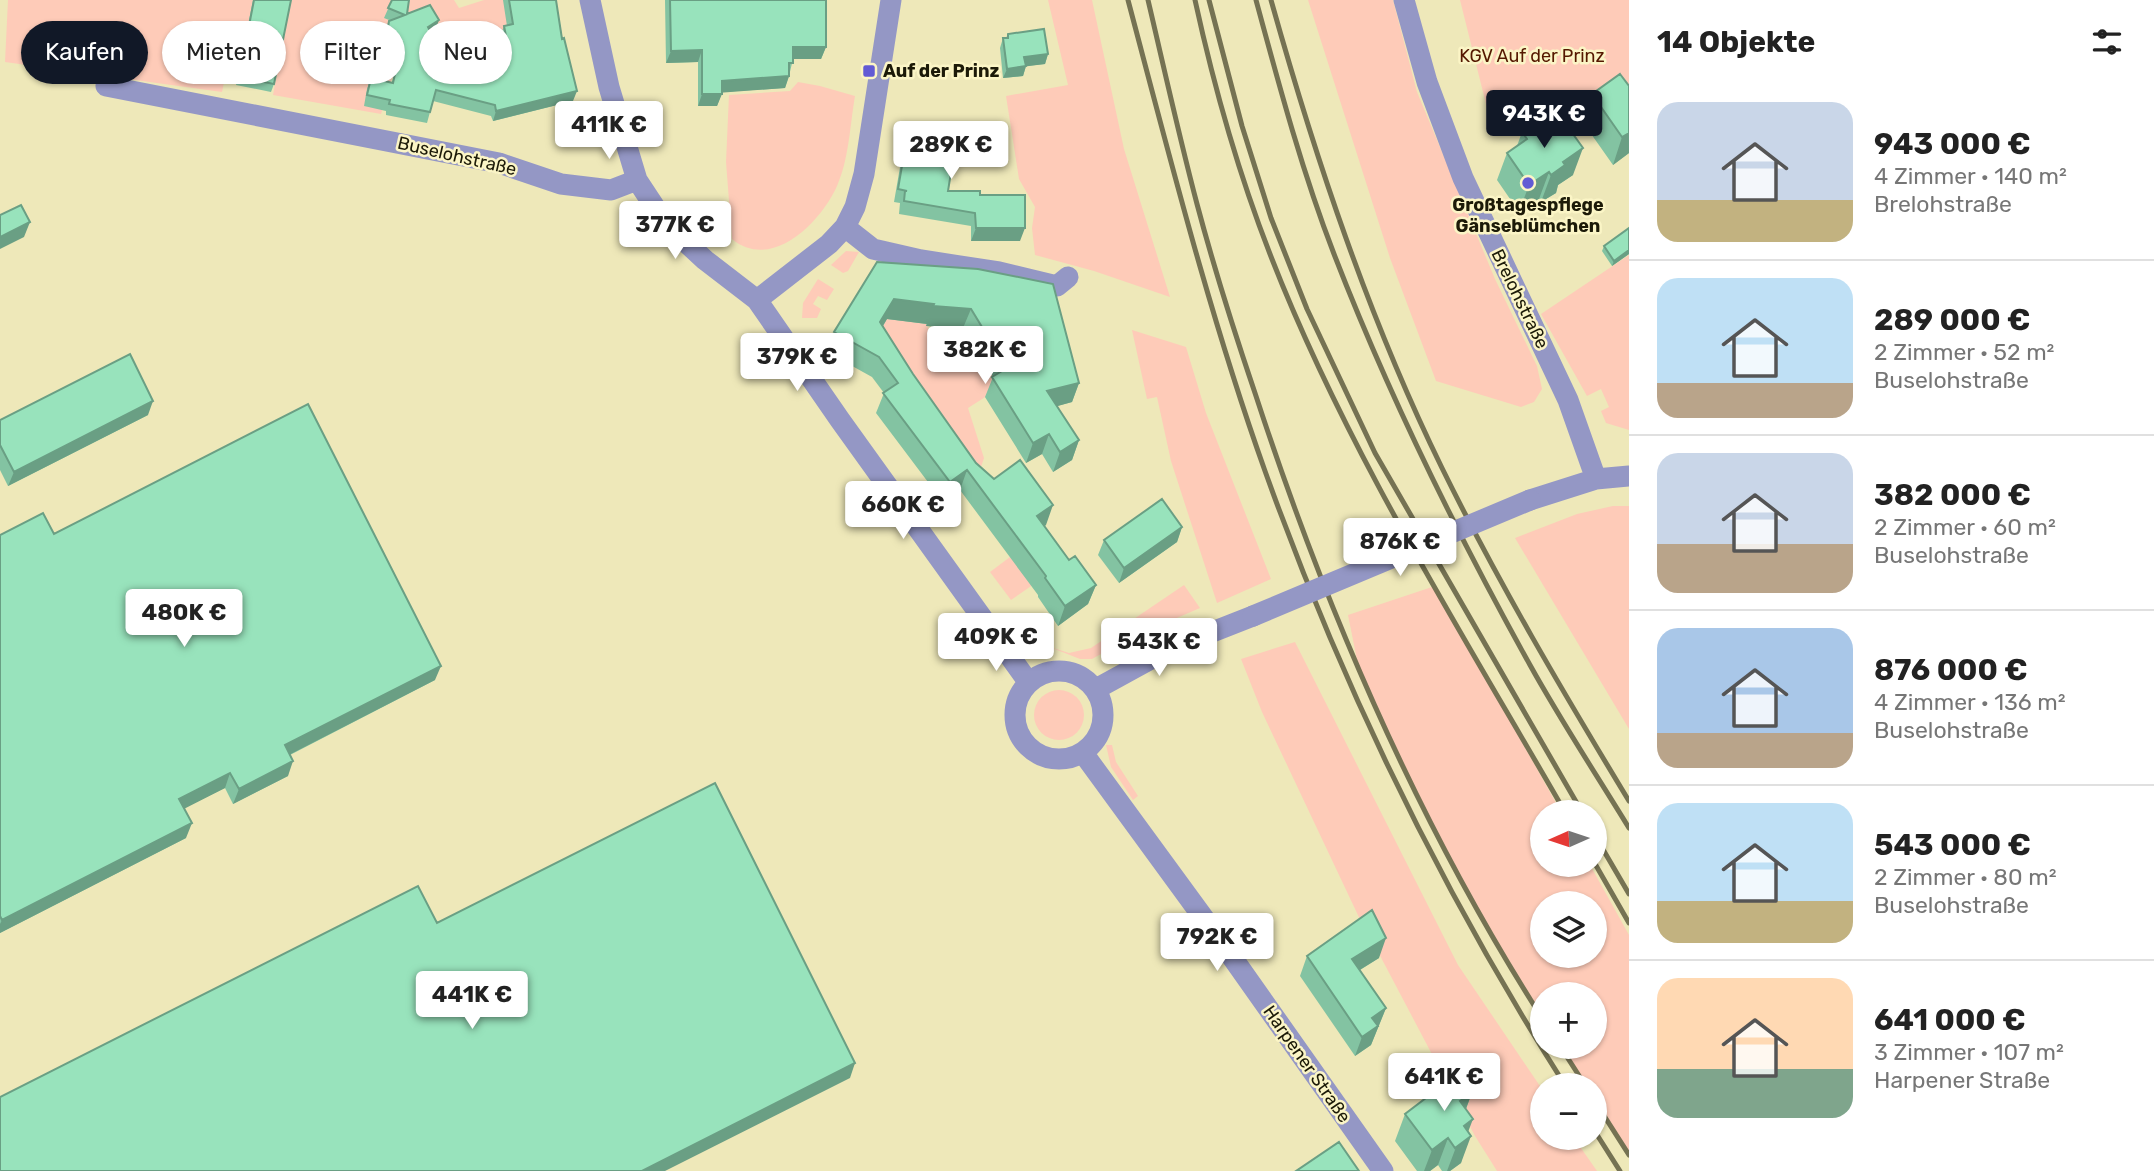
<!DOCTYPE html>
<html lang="de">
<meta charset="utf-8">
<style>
body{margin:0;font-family:Rubik,sans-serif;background:#f2f2f2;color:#222;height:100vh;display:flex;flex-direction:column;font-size:26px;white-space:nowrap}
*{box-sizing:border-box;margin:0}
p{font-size:23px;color:#767676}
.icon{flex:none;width:38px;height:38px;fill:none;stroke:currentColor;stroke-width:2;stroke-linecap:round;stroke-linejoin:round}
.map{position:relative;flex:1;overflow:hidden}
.panel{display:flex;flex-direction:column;background:#fff;width:525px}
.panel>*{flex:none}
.banner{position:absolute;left:21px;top:21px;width:665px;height:63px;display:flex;gap:14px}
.needle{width:46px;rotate:267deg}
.controls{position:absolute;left:1530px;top:800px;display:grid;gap:14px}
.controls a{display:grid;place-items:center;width:77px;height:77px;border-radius:50%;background:#fff;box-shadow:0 2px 5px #0004;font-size:35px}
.price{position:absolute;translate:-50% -60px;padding:0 16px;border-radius:7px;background:#fff;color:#222;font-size:23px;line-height:46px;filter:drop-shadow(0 2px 4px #0008)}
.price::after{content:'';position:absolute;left:50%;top:42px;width:21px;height:16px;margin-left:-10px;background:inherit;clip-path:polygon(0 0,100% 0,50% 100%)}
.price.current{background:#111827;color:#fff}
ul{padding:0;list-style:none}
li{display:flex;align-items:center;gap:21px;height:175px;padding:0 28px}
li+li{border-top:2px solid #e0e0e0}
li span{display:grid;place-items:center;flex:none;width:196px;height:140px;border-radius:21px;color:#555}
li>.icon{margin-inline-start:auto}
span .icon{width:84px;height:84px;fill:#fffc;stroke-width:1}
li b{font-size:30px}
h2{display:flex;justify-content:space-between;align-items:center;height:84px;padding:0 28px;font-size:30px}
.tag{padding:0 24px;border-radius:32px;background:#fff;box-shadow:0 2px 5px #0004;font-size:24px;line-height:63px}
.tag.current{background:#111827;color:#fff}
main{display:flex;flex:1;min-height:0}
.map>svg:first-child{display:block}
</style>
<main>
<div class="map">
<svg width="1629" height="1171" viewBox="0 0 1629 1171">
<rect width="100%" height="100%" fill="#eee8b9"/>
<!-- green -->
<path fill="#fecbb8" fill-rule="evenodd" d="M8,0H454L459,8L484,0H513L521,45L440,66L435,87L392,78L381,114L273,95L281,51L233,39L222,92L5,62Z
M1048,0H1092L1124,149L1170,297L1094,271L1035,255L1032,228L1035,207L1019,179L1006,96L1068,85Z
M1308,0H1393L1417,92L1495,279L1537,366L1542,389L1534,402L1521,407L1436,381L1390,258Z
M1460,0H1629V111L1615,88L1575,116L1566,103L1493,132Z
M798,82L820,86L855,96C850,125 849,159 837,186C821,222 772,272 732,239L726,162L729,95L790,91Z
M846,251L859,252L848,271L843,273L831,265Z
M1629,255V430L1606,423L1601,411L1609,407L1601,389L1587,396L1541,314Z
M818,279L834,289L827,300L818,296L813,304L821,309L817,318H802L803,303Z
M889,315L906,321L927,324L933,351L974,345L1001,387L968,408L984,458L978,476L906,394L857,368Z
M1132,330L1186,347L1206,413L1271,579L1217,603L1171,461L1157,397L1147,399Z
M1613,506H1629V729L1515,538L1577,514Z
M1010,557L1037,582L1011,600L990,572Z
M1184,585L1200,608L1128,639L1092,659H1080L1047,646L1069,653L1091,648Z
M1435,586L1561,812H1542V864L1590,865L1629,935V1155L1594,1100V1085H1585L1560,1047L1594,1046V994H1542V1018L1481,916L1434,830L1394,749L1360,675L1348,615ZM1542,903H1594V956H1542Z
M1295,642L1458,965L1542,1089V1138H1574L1597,1171H1497L1475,1136L1366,929L1365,930L1262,712L1241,659Z
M1034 715a25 25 0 1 1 50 0a25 25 0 1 1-50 0Z
M1106,745H1112L1116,762L1138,796L1133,800L1111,767Z"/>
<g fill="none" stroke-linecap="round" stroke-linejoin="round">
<!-- street -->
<path stroke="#9497c5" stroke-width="21" d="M590,0L609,87L637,180L666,224L705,260L757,300L840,420L1029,683
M1404,0L1427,82L1463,178L1568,400L1596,479
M106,86L499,163L561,184L611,190L637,180
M845,227L873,249L921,260L999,272L1057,286L1068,277
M757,300L829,244L845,227L855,207L864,174L891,0
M1530,500L1596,479L1629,476
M1015 715a44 44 0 1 1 88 0a44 44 0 1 1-88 0Z
M1096,689L1169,649L1253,616
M1083,753L1227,950L1383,1171"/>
<!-- rail -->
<path stroke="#757253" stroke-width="5" d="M1128,0C1170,158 1210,317 1265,471C1343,689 1441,890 1565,1085
M1148,0C1164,68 1179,136 1197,204C1214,268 1234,331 1255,393C1326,611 1418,824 1542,1018
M1195,0C1214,87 1238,172 1270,254C1346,450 1461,631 1565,812
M1209,0L1242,126L1271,218L1307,309L1375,453L1582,812
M1256,0C1279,85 1302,171 1334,254C1389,396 1456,532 1530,665C1561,721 1596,774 1629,828
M1271,0C1316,160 1369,319 1442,468C1498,582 1563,692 1629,801
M1594,834L1629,894
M1594,862L1629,923
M1560,1046L1585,1085
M1594,1100L1629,1155
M1594,1130L1620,1171"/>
<!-- street-bridge -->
<path stroke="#9497c5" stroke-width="21" d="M1253,616L1530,500"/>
</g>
<!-- wall -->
<path fill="#83c3a2" d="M253,0H291L274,84L271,92L236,85Z
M392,0L407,14L435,31L431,33L440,49L482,58L503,53L500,37L504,26H507L503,0H556L573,101L493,121L491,116L433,101L427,123L386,115V111L364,106L367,89L371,78L392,83L398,52L382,49L385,31L389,20L384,18Z
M665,0H826V47L821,59H793L789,76L785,88L722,92L717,106H698V62L666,63Z
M1008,34L1048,54L1045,64L1026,66L1023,76L1003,78L1000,48L1003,38H1006Z
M1629,86V153L1613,165L1582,121L1592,94Z
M908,131L948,191L980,195L1020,241H971V226L899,214L900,203L894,202L904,144Z
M1522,132L1573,175L1558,185L1556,193L1541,202L1539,199L1519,212L1497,180L1507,153L1517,146Z
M1629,228V254L1612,266L1602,251L1604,246Z
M978,269L1079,383L1072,402L1057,406L1079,440L1072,460L1053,472L1042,454L1026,463L985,397L993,377L963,328L926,326L927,324L887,319L883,326L913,374L976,463L1046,525L1044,526L1069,560L1096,585L1088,604L1058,626L1038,597V595L960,490L943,502L876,413L884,393L872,377L827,352L834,332Z
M148,415L8,486L0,470V420Z
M1182,527L1177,542L1119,583L1098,555L1104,540Z
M54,534L435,680L290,755L288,776L233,804L225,788L184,808L186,838L0,933V535Z
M1307,956L1379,958L1360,970L1386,1008L1371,1045L1355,1056L1300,976Z
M1474,1087L1466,1109L1468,1133L1461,1163L1450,1171H1442L1438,1165L1430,1171H1417L1395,1141L1405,1114Z"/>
<!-- shaded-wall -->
<path fill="#6a9f84" d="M439,20L435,31L424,37L428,27Z
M793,47H826L821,59H788Z
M702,50L698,62L666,63L671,51Z
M1048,54L1045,64L1021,67L1024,57Z
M1026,66L1023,76L1003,78L1007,69Z
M789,76L785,88L717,93L722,81Z
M577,91L573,101L493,121L496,111Z
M702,94H722L717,106H698Z
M1629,133V153L1613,165L1622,137Z
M1583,148L1573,175L1558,185L1556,193L1541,202L1551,175L1563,162Z
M1549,172L1539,199L1519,212L1529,185Z
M30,222L24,237L0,249V237Z
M976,228H1025L1020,241H971Z
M1629,250V254L1612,266L1614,261Z
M894,299L934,304L927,324L887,319L873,342L880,322Z
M933,306L971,309L963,328L926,326Z
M1079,383L1072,402L1040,411L1047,391Z
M153,401L148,415L8,486L14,472Z
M1049,434L1042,454L1026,463L1033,443Z
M1079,440L1072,460L1053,472L1060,452Z
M967,470L960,490L943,502L950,482Z
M1053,505L1046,525L1030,536L1037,516Z
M1182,527L1177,542L1119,583L1124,568Z
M1096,585L1088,604L1058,626L1065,606Z
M441,666L435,680L279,760L285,745Z
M293,761L288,776L233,804L239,789Z
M230,773L225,788L174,814L179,799Z
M192,823L186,838L0,933V924L2,920Z
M1386,938L1379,958L1345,979L1352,959Z
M1386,1008L1371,1045L1355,1056L1362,1037L1372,1018Z
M855,1063L850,1078L665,1171H642Z
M1474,1087L1464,1114L1460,1101L1467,1091Z
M1473,1119L1465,1140L1471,1136L1461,1163L1450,1171H1447L1464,1126Z
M1448,1138L1438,1165L1430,1171H1424L1432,1150Z"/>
<!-- building -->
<path fill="#98e3bc" stroke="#6a9f84" stroke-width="2" d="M254,0H291L274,84L239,77Z
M392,0H409L407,14L430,5L439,20L428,27L440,49L482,58L509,51L504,26L513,24L509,0H556L562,39L564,38L577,91L496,111L495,105L436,90L430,112L389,104L390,100L367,95L371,78L393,83L402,42L386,39L389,21L405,15L388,8Z
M670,0H826V47H793V63H789V76L722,81V94H702V50L671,51Z
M1044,29L1048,54L1024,57L1026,66L1007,69L1003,38H1008V34Z
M1620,74L1629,86V133L1622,137L1592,94Z
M1560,116L1583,148L1563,162L1565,165L1551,175L1549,172L1529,185L1507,153L1527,139L1522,132L1542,119L1547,126Z
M920,122L958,129L948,191H980V195H1025V228H976L975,213L904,201L905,191H907L898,189L908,131Z
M21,205L30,222L0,237V215Z
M1629,228V250L1614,261L1604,246Z
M877,262L978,269L1053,284L1079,383L1047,391L1079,440L1060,452L1049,434L1033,443L992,377L1007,368L971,309L933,306L934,304L894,299L880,322L913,374L976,463L994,479L1020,460L1053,505L1037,516L1069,560L1075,556L1096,585L1065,606L1045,578L1046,576L967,470L950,482L883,393L898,383L879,357L834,332Z
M130,354L153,401L14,472L0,445V420Z
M308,404L441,666L285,745L293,761L239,789L230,773L179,799L192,823L2,920L0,916V535L43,513L54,534Z
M1162,499L1182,527L1124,568L1104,540Z
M715,783L855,1063L642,1171H0V1097L418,886L437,923Z
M1372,910L1386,938L1352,959L1386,1008L1372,1018L1378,1026L1362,1037L1307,956Z
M1464,1069L1474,1087L1467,1091L1470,1094L1460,1101L1473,1119L1464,1126L1471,1136L1455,1148L1448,1138L1432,1150L1405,1114Z
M1339,1142L1359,1171H1296Z"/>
<!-- markers -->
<g fill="#625bd4" stroke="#fbf5c6" stroke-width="2.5">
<rect x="862" y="64" width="14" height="14" rx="3.5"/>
<circle cx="1528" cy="183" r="7"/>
</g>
<g text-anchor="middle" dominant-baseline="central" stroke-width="5" stroke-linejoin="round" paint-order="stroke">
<!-- park labels -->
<g font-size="18" fill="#551800" stroke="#fbf5c6">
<text x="1532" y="56">KGV Auf der Prinz</text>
</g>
<!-- poi labels -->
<g font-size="18" font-weight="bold" fill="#1c1a08" stroke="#fbf5c6" text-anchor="start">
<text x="883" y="71">Auf der Prinz</text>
<text x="1528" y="205" text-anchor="middle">Großtagespflege<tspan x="1528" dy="21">Gänseblümchen</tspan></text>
</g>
<!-- street labels -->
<g font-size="18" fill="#1c1a08" stroke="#fbf5c6">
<text transform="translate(457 156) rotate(13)">Buselohstraße</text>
<text transform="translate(1520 299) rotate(64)">Brelohstraße</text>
<text transform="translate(1307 1064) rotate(55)">Harpener Straße</text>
</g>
</g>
</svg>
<div class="controls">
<a><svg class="needle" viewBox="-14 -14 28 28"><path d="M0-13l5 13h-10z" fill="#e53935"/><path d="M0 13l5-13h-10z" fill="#767676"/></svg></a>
<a><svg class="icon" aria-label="layers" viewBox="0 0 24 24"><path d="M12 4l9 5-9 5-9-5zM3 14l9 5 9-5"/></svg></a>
<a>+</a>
<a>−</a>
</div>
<b class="price current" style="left:1544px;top:150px">943K €</b>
<b class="price" style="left:609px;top:161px">411K €</b>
<b class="price" style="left:951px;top:181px">289K €</b>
<b class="price" style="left:675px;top:261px">377K €</b>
<b class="price" style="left:985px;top:386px">382K €</b>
<b class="price" style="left:797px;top:393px">379K €</b>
<b class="price" style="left:903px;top:541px">660K €</b>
<b class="price" style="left:1400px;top:578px">876K €</b>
<b class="price" style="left:184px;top:649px">480K €</b>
<b class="price" style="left:996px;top:673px">409K €</b>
<b class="price" style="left:1159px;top:678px">543K €</b>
<b class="price" style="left:1217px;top:973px">792K €</b>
<b class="price" style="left:472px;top:1031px">441K €</b>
<b class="price" style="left:1444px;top:1113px">641K €</b>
<div class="banner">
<a class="tag current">Kaufen</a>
<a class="tag">Mieten</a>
<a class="tag">Filter</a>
<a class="tag">Neu</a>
</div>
</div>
<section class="panel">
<h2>14 Objekte<svg class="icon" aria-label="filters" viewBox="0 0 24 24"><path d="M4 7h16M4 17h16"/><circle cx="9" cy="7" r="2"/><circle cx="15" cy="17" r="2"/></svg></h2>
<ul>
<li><span style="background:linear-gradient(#c9d6e8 70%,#c2b280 0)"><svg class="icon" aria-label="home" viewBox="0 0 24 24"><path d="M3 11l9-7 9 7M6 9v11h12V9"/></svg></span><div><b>943 000 €</b><p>4 Zimmer · 140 m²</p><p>Brelohstraße</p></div></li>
<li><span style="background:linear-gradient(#bfe0f5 75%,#b9a48a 0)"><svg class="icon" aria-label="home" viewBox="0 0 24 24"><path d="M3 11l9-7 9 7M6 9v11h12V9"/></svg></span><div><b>289 000 €</b><p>2 Zimmer · 52 m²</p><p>Buselohstraße</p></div></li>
<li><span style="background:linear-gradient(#c9d6e8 65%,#b9a48a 0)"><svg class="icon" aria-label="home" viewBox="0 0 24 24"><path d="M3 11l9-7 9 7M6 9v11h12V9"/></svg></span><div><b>382 000 €</b><p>2 Zimmer · 60 m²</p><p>Buselohstraße</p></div></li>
<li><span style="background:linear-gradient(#a9c7e8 75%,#b9a48a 0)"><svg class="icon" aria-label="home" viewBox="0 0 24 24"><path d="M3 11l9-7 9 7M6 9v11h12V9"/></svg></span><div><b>876 000 €</b><p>4 Zimmer · 136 m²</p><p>Buselohstraße</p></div></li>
<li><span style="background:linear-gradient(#bfe0f5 70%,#c2b280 0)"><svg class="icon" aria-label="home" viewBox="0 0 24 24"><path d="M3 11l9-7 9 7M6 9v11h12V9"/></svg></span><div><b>543 000 €</b><p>2 Zimmer · 80 m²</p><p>Buselohstraße</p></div></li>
<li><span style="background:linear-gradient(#ffd9b3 65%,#7fa58c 0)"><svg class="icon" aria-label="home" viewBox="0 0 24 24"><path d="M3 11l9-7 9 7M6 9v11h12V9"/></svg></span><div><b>641 000 €</b><p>3 Zimmer · 107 m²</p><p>Harpener Straße</p></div></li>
</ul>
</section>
</main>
